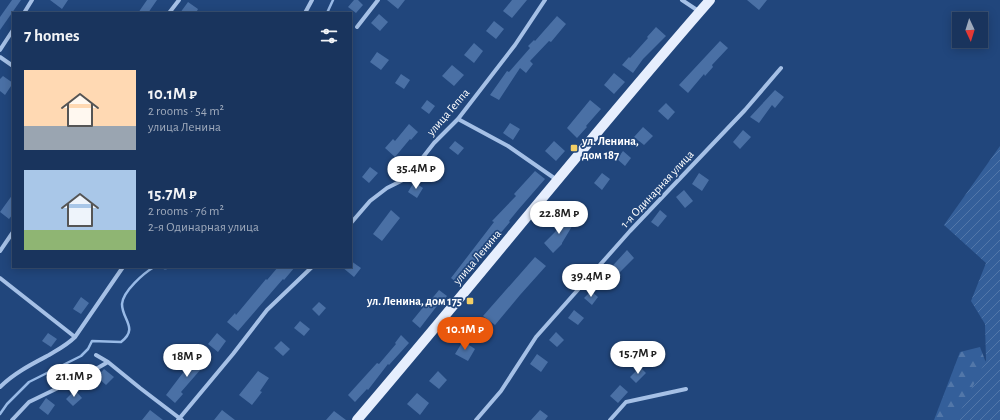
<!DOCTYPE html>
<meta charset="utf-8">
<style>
body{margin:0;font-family:"Alegreya Sans",sans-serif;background:#223c63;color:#f1f3f6;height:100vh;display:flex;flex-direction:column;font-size:15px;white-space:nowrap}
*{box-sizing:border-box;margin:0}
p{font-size:13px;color:#9faabc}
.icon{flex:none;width:22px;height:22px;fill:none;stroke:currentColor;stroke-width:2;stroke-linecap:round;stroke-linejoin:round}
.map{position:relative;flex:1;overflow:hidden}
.side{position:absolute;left:12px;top:12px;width:340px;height:256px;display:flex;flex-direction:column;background:#19345d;border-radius:0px;box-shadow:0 2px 10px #0003,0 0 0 1px #374f72}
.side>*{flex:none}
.needle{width:26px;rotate:176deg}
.buttons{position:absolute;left:952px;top:12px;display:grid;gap:8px}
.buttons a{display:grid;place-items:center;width:36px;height:36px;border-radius:0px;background:#19345d;box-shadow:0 2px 10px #0003,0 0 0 1px #374f72;font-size:20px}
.price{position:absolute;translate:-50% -34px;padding:0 9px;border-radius:14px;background:#fff;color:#222;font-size:13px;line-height:26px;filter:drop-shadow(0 1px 2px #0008)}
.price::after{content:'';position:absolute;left:50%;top:24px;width:12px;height:9px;margin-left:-6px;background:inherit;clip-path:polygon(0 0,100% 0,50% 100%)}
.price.on{background:#ea580c;color:#fff}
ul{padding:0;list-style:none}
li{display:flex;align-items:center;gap:12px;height:100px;padding:0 12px}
li span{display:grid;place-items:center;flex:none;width:112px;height:80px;border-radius:0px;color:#555}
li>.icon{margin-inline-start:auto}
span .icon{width:48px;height:48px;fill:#fffc;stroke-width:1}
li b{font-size:17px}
h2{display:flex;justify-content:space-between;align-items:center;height:48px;padding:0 12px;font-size:17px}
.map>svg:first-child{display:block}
</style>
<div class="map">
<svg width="1000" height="420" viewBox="0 0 1000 420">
<defs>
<pattern id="forest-firs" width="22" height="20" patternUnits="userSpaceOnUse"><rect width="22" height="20" fill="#345f9a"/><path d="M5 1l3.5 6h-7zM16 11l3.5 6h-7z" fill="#5277a9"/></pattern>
<pattern id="garden-furrows" width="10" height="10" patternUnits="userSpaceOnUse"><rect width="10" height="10" fill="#345f9a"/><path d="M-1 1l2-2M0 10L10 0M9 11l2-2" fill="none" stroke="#5277a9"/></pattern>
</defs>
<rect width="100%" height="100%" fill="#21467c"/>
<!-- forest -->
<path fill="url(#forest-firs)" d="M980,347L988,368L960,420H934L960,352Z"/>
<!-- garden -->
<path fill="url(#garden-furrows)" d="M1000,146V420H956L986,360L985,324L971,301L986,263L944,225Z"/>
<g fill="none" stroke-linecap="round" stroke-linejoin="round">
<!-- stream -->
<path stroke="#98bae7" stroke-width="2.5" d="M327,13L333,0
M159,267L165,268L176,267
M0,414L7,404L29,382L81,356L88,349L92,341L121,342C139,328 122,320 122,304C123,291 144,273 154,267"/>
</g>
<!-- building -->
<path fill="#4a70a5" d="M12,0H21L0,30V17Z
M50,0H68L62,9Z
M147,0H157L148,13H138Z
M354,0H358L363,5L356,13L348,7Z
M387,0H405L398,9Z
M512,0H527L512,18L503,11Z
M747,0H767L759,10Z
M188,2L198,9L196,13H180Z
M379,14L388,22L380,31L371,23Z
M557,16L566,24L551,42L549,41L530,61L533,64L526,73L520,68L499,100L490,95L507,71L509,72L530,48L528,46L534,40L535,41Z
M494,21L504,29L496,39L486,31Z
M656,27L666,36L643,59L633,73L622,65L629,57L630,58L648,38L647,37Z
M720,41L728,48L712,65L713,67L705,76L704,74L688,93L679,85Z
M474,43L483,51L474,63L464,55Z
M377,52L389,60L381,70L370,62Z
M452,65L464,75L454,86L442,76Z
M614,73L625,82L614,94L604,85Z
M401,74L410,80L404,89L395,83Z
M3,76L13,83L5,95L0,91V79Z
M775,90L784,97L775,108L772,105L759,123L750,117Z
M427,100L435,106L429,114L421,108Z
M590,100L601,109L586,126L587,127L577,138L567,128Z
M666,103L675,112L668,120L658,111Z
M510,123L520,129L513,140L503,133Z
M409,124L418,132L411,140L410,139L395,157L385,148L393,139L395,141Z
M643,127L653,136L644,145L634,137Z
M743,130L751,137L740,149L733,142Z
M455,141L464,148L458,155L449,148Z
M554,141L565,151L556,161L545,151Z
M623,151L631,158L625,166L617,159Z
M430,164L439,173L431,182L421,174Z
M370,167L378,173L369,183L362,177Z
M535,171L545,179L518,210L509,221L510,222L493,242L483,254L481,253L457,283L451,278L494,222L492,221L516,196L514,194Z
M602,173L610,179L602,190L594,183Z
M699,173L709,180L702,191L692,184Z
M414,182L423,188L417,198L408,192Z
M684,190L693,201L685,208L676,197Z
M13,194V214L9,219L0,212Z
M391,210L400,218L382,241L373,234Z
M660,210L667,216L658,227L651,222Z
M565,217L574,223L562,243V244L553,253L544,243L555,232Z
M627,250L634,258L619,273L621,275L615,281L606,273Z
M535,257L546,266L520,295L495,325L483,316Z
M351,261L361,268L354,277L342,267H351Z
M278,267H295L284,280L283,279L238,331L227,322L235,313L236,315L266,279L267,280Z
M439,290L447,296L441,303L440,302L420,328L412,321L429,300L430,301Z
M591,291L598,297L592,305L584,298Z
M81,297L89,303L81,314L73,309Z
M319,302L326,308L319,316L312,309Z
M574,310L584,318L578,325L568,318Z
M300,321L310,329L304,336L294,328Z
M556,332L564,340L557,347L549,340Z
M48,333L57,339L51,347L42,341Z
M217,333L226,341L218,352L208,344Z
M401,335L409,343L389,365L388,364L368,390L367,389L355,402L348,395L377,363L379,364L396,344L395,343Z
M281,341L290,349L283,356L274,348Z
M463,341L475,349L468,361L455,354Z
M198,353L208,361L181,392L183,394L175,403L166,395Z
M537,354L548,362L541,372L530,364Z
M640,367L646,373L636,383L630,377Z
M104,369L114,377L106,385L97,377Z
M258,371L269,378L260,391L262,392L252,405L239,395Z
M438,371L447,380L439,389L429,381Z
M620,385L628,392L618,403L610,396Z
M75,390L82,398L73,406L66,399Z
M417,393L429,403L420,415L407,404Z
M46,398L55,405L48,415L39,408Z
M150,410L163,420H142Z
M222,410L235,420H214Z
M540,410L548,416L545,420H531Z
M334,411L346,420H326Z"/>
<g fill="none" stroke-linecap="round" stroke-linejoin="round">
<!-- street -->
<path stroke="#a5c0e6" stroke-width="4" d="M682,0L700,12
M24,13L32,0
M169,13L179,0
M305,13L312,0
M357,27L378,0
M0,50L13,30
M0,57L13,66
M458,119L508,146L557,180
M351,223L370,201L387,188L401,181L413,170L434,143L458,119L515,45L545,0
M0,251L13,232
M0,278L75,337
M96,355L108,362L140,388L182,420
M0,387C14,373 32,364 49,355C59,349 67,345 75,337L123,267
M12,420L29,402L89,373L108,362
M178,420L233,354L267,310L312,267
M476,420L501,391L536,337L630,231L745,110L781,68
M610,420L626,402L686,389"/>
<!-- primary -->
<path stroke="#e6eefd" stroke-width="10" d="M357,420C476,281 590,137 710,0"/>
</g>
<!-- markers -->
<g fill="#f2ce66" stroke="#21467c" stroke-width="1.5">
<rect x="570" y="144" width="8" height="8" rx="2"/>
<rect x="466" y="297" width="8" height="8" rx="2"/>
</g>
<g text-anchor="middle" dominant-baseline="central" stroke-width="3.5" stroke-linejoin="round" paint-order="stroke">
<!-- street labels -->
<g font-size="12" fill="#fff" stroke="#21467c">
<text transform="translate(448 112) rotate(-49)">улица Геппа</text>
<text transform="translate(657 189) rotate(-47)">1-я Одинарная улица</text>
<text transform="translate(477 257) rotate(-50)">улица Ленина</text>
</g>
<!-- poi labels -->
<g font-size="12" font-weight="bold" fill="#fff" stroke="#21467c" text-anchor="start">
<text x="582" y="141">ул. Ленина,<tspan x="582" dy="14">дом 187</tspan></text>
<text x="462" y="301" text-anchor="end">ул. Ленина, дом 175</text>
</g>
</g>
</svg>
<div class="buttons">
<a><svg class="needle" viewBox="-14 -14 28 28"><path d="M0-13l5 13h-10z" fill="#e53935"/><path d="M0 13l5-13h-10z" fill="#9faabc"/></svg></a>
</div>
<b class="price" style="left:416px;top:190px">35.4M ₽</b>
<b class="price" style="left:559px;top:235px">22.8M ₽</b>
<b class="price" style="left:591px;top:298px">39.4M ₽</b>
<b class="price on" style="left:465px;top:351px">10.1M ₽</b>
<b class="price" style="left:638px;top:375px">15.7M ₽</b>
<b class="price" style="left:187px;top:378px">18M ₽</b>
<b class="price" style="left:74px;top:398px">21.1M ₽</b>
<section class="side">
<h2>7 homes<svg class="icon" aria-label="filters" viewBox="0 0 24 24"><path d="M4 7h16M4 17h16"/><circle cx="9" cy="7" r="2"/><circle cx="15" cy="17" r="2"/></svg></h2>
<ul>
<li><span style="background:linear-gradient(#ffd9b3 70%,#9aa5b1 0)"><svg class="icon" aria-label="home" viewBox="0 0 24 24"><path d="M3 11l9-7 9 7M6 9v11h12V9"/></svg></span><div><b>10.1M ₽</b><p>2 rooms · 54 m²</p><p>улица Ленина</p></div></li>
<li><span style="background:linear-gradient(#a9c7e8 75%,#8fb573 0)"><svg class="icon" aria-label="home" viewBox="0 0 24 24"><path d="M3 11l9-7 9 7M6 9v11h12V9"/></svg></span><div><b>15.7M ₽</b><p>2 rooms · 76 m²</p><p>2-я Одинарная улица</p></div></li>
</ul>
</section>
</div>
